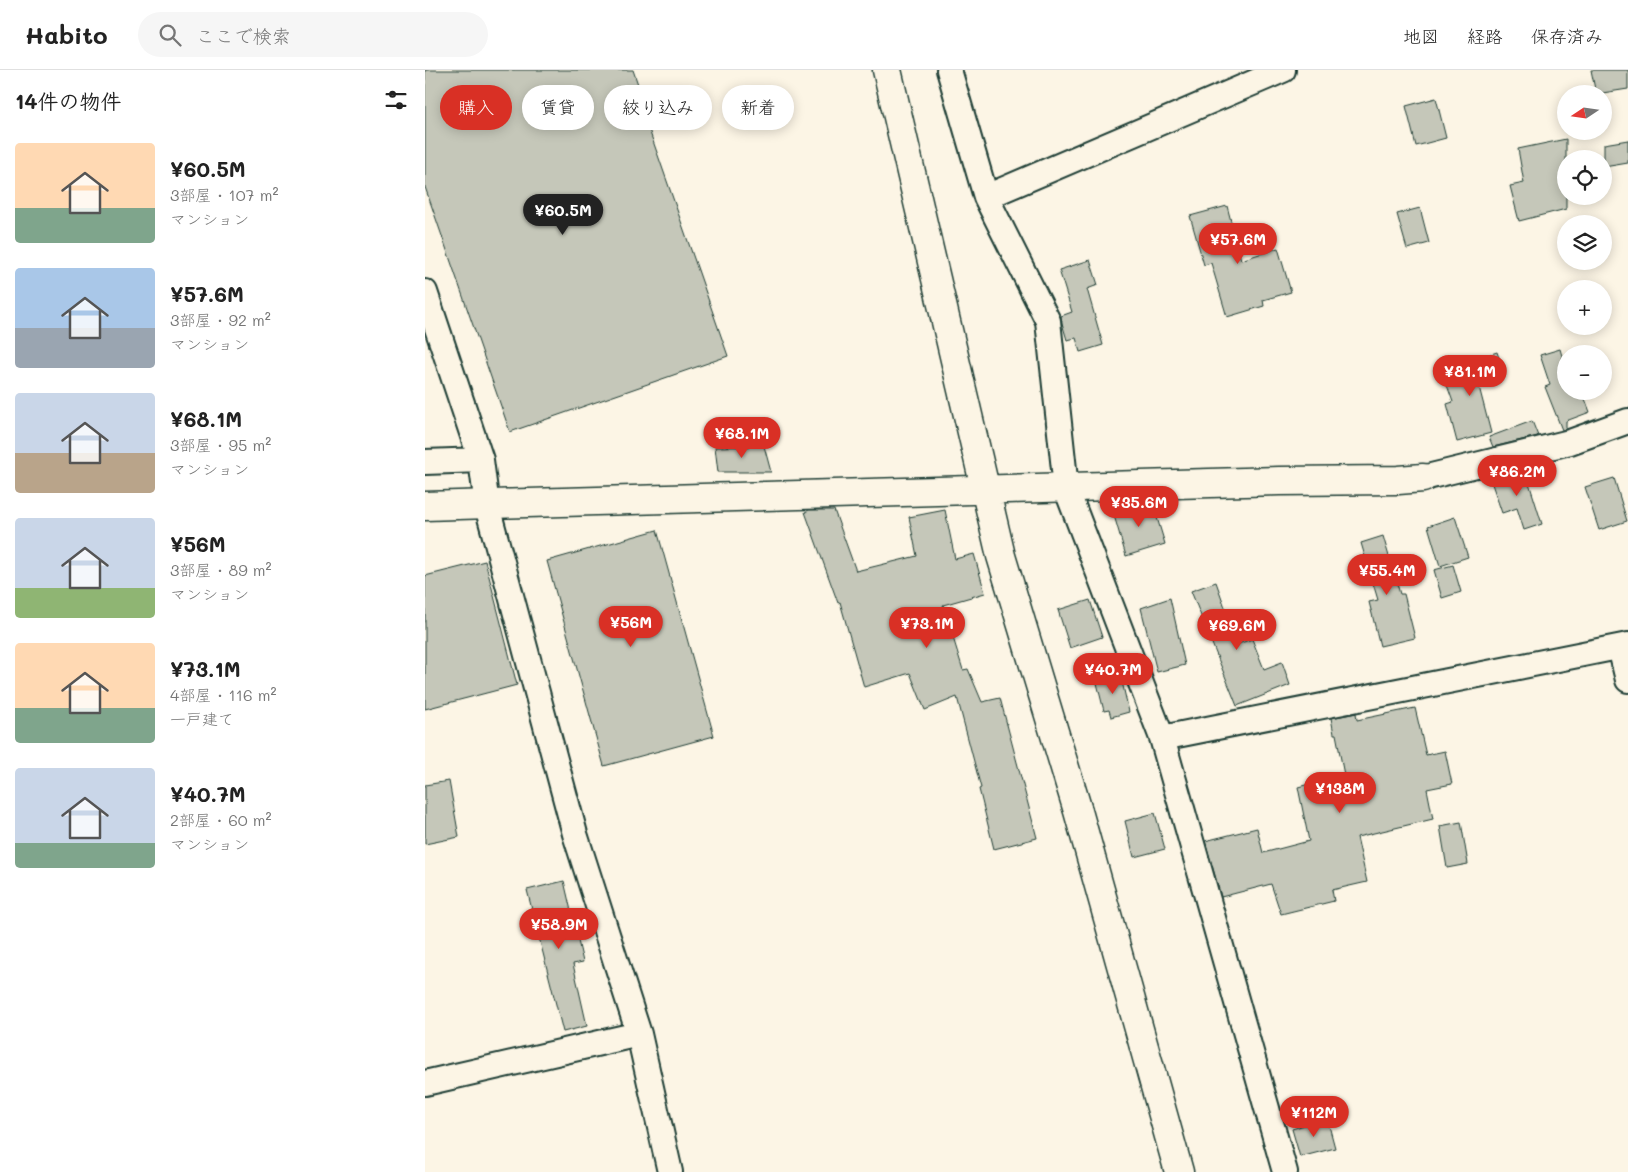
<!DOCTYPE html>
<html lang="ja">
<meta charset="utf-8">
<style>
body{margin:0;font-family:Mali,"Klee One",sans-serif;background:#f6f6f6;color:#222;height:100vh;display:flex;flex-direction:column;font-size:19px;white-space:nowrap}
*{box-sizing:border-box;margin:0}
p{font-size:16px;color:#767676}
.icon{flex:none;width:28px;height:28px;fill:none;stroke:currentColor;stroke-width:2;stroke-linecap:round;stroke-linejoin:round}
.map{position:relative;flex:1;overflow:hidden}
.details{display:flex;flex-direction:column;background:#fff;width:425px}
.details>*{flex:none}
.top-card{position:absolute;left:15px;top:15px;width:475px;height:45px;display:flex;gap:10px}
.needle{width:32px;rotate:257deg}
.buttons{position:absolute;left:1132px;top:15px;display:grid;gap:10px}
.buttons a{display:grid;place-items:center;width:55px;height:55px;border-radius:50%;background:#fff;box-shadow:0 2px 12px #0003;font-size:25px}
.price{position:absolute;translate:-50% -42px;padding:0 11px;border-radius:18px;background:#d93025;color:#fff;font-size:16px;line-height:32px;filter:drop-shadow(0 1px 2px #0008)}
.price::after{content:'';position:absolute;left:50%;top:30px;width:15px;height:11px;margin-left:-8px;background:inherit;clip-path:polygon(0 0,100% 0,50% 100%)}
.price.on{background:#222;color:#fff}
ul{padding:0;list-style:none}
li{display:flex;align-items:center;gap:15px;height:125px;padding:0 15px}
li span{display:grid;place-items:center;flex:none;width:140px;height:100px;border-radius:5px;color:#555}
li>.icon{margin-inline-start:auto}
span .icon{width:60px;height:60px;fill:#fffc;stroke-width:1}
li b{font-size:21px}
h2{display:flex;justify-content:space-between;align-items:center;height:60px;padding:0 15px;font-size:21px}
.pill{padding:0 18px;border-radius:22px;background:#fff;box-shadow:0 2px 12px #0003;font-size:18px;line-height:45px}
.pill.on{background:#d93025;color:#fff}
header{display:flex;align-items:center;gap:30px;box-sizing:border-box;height:70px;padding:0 25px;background:#fff;border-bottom:1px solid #e0e0e0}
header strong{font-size:24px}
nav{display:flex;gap:28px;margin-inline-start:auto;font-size:18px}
.search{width:350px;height:45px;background:#f6f6f6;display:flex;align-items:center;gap:12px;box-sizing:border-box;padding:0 18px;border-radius:28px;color:#767676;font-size:19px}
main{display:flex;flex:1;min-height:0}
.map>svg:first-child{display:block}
</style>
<header>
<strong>Habito</strong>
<div class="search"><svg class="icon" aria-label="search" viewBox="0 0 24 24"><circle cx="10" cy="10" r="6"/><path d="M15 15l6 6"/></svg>ここで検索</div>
<nav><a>地図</a><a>経路</a><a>保存済み</a></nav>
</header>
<main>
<section class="details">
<h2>14件の物件<svg class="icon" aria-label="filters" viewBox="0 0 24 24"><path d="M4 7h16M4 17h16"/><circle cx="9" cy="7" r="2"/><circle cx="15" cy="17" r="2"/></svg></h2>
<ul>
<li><span style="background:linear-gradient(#ffd9b3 65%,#7fa58c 0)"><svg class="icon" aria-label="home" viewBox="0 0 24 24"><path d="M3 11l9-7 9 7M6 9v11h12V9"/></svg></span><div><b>¥60.5M</b><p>3部屋 · 107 m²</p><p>マンション</p></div></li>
<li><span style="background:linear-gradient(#a9c7e8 60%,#9aa5b1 0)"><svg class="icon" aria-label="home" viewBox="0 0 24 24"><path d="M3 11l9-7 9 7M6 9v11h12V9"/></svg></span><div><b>¥57.6M</b><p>3部屋 · 92 m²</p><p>マンション</p></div></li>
<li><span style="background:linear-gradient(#c9d6e8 60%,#b9a48a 0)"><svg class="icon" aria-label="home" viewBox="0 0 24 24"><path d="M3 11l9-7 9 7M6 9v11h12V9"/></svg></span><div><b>¥68.1M</b><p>3部屋 · 95 m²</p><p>マンション</p></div></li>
<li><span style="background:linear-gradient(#c9d6e8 70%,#8fb573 0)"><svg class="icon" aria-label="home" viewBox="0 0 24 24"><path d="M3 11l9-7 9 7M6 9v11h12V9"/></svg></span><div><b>¥56M</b><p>3部屋 · 89 m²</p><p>マンション</p></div></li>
<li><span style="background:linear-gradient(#ffd9b3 65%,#7fa58c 0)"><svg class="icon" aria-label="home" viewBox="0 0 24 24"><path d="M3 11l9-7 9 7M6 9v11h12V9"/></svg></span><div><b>¥73.1M</b><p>4部屋 · 116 m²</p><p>一戸建て</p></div></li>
<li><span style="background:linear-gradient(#c9d6e8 75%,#7fa58c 0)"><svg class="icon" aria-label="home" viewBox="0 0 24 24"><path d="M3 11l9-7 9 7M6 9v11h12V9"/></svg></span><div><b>¥40.7M</b><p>2部屋 · 60 m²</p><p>マンション</p></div></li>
</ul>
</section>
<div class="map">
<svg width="1203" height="1102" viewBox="0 0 1203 1102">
<rect width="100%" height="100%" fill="#fcf5e5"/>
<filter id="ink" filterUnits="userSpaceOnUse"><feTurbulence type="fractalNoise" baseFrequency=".02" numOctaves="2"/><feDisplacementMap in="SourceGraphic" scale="10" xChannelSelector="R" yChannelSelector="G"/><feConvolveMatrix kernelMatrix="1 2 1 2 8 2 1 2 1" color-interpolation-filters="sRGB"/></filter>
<g filter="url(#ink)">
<!-- building -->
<path fill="#c5c7b9" stroke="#1f3d34" d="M0,0H208L217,26L213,28L303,286L85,362L0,117Z
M1166,0H1203V19L1171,24Z
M1011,28L1021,68L991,76L981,36Z
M1141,69V139L1094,151L1085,116L1099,113L1093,79Z
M1203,70V93L1179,97V74Z
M802,136L816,190L853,178L866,222L838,230L839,236L802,247L786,193L779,195L765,146Z
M995,138L1004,173L982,179L972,144Z
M665,190L673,215L662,219L678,275L655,282L651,268L642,270L637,253L636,246L647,242L634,200Z
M1135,279L1141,300V321H1157L1165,342L1141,351V359L1137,360L1120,317L1125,315L1115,285Z
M1072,282L1078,300L1052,309L1066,363L1032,372L1022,334L1028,332L1018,304L1044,296L1043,292Z
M1107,351L1113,366L1068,377L1064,367Z
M339,376L346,402H293L290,377Z
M1099,397L1117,454L1099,460L1092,438L1077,443L1066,411L1079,407L1078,403Z
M1189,408L1202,451L1174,460L1160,417Z
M727,431L740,474L701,486L688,442Z
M384,440H409L431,501L492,486L484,447L520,440L530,489L549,484L560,523L518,535L538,600L543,599L557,632L575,628L612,768L569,779L554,719L556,718L532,627L500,640L485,603L439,617L415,532L413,533L380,442Z
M1030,447L1043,487L1015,496L1003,456Z
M232,460L289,666L179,696L122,491Z
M958,466L975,524H979L990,568L955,576L944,532L953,530L936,473Z
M60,491L92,615L0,639V506Z
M1028,495L1036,522L1017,528L1009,500Z
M791,512L813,574L827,569L839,599L857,592L865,615L812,636L766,521Z
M745,528L760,595L732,602L716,538Z
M665,530L677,567L645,578L633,540Z
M695,603L704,642L686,647L684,640L679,641L671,609Z
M990,638L1001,685L1020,681L1027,714L1002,719L1008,749L932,767L942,812L907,820L909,831L856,844L846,814L796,827L780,771L832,758L838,783L884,771L873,717L919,705L911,664H909L906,648L931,643L932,650Z
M24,711L34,767L0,774V715Z
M730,743L740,779L709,787L700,751Z
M1036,752L1043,794L1022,798L1015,756Z
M139,811L158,892L148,894L162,956L138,962L102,820Z
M902,1048L910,1078L875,1087L867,1059Z"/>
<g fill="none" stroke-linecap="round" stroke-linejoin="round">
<defs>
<path id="street" d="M524,0L561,127L623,251L641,418L737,668L860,1102
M561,127L858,0
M0,222L56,390L62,436L150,764L214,964L245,1102
M0,392L56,390
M998,408L1145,372L1203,351
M1195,577L1203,610
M737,668L1203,575
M0,1013L214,964"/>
<path id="secondary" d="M462,0L576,486L653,741L754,1102
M0,436L854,411L973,410L998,408"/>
</defs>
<!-- street casing -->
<use href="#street" stroke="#1f3d34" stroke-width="28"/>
<!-- secondary casing -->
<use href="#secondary" stroke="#1f3d34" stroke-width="31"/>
<!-- street -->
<use href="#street" stroke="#fcf5e5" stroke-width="24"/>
<!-- secondary -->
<use href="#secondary" stroke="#fcf5e5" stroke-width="28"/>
</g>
</g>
</svg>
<div class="buttons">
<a><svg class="needle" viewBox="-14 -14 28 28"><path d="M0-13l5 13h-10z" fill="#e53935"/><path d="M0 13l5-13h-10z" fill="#767676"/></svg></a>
<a><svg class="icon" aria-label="locate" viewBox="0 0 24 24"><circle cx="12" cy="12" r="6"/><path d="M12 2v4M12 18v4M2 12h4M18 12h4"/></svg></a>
<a><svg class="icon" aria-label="layers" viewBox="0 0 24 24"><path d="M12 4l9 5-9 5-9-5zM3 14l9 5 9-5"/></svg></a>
<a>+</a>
<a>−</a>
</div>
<b class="price on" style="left:138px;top:166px">¥60.5M</b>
<b class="price" style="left:813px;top:195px">¥57.6M</b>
<b class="price" style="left:1045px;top:327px">¥81.1M</b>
<b class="price" style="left:317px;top:389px">¥68.1M</b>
<b class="price" style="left:1092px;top:427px">¥86.2M</b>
<b class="price" style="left:714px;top:458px">¥35.6M</b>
<b class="price" style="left:962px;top:526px">¥55.4M</b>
<b class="price" style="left:206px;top:578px">¥56M</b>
<b class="price" style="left:502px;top:579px">¥73.1M</b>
<b class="price" style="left:812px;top:581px">¥69.6M</b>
<b class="price" style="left:688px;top:625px">¥40.7M</b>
<b class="price" style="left:915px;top:744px">¥138M</b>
<b class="price" style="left:134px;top:880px">¥58.9M</b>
<b class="price" style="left:889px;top:1068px">¥112M</b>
<div class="top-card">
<a class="pill on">購入</a>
<a class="pill">賃貸</a>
<a class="pill">絞り込み</a>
<a class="pill">新着</a>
</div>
</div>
</main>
